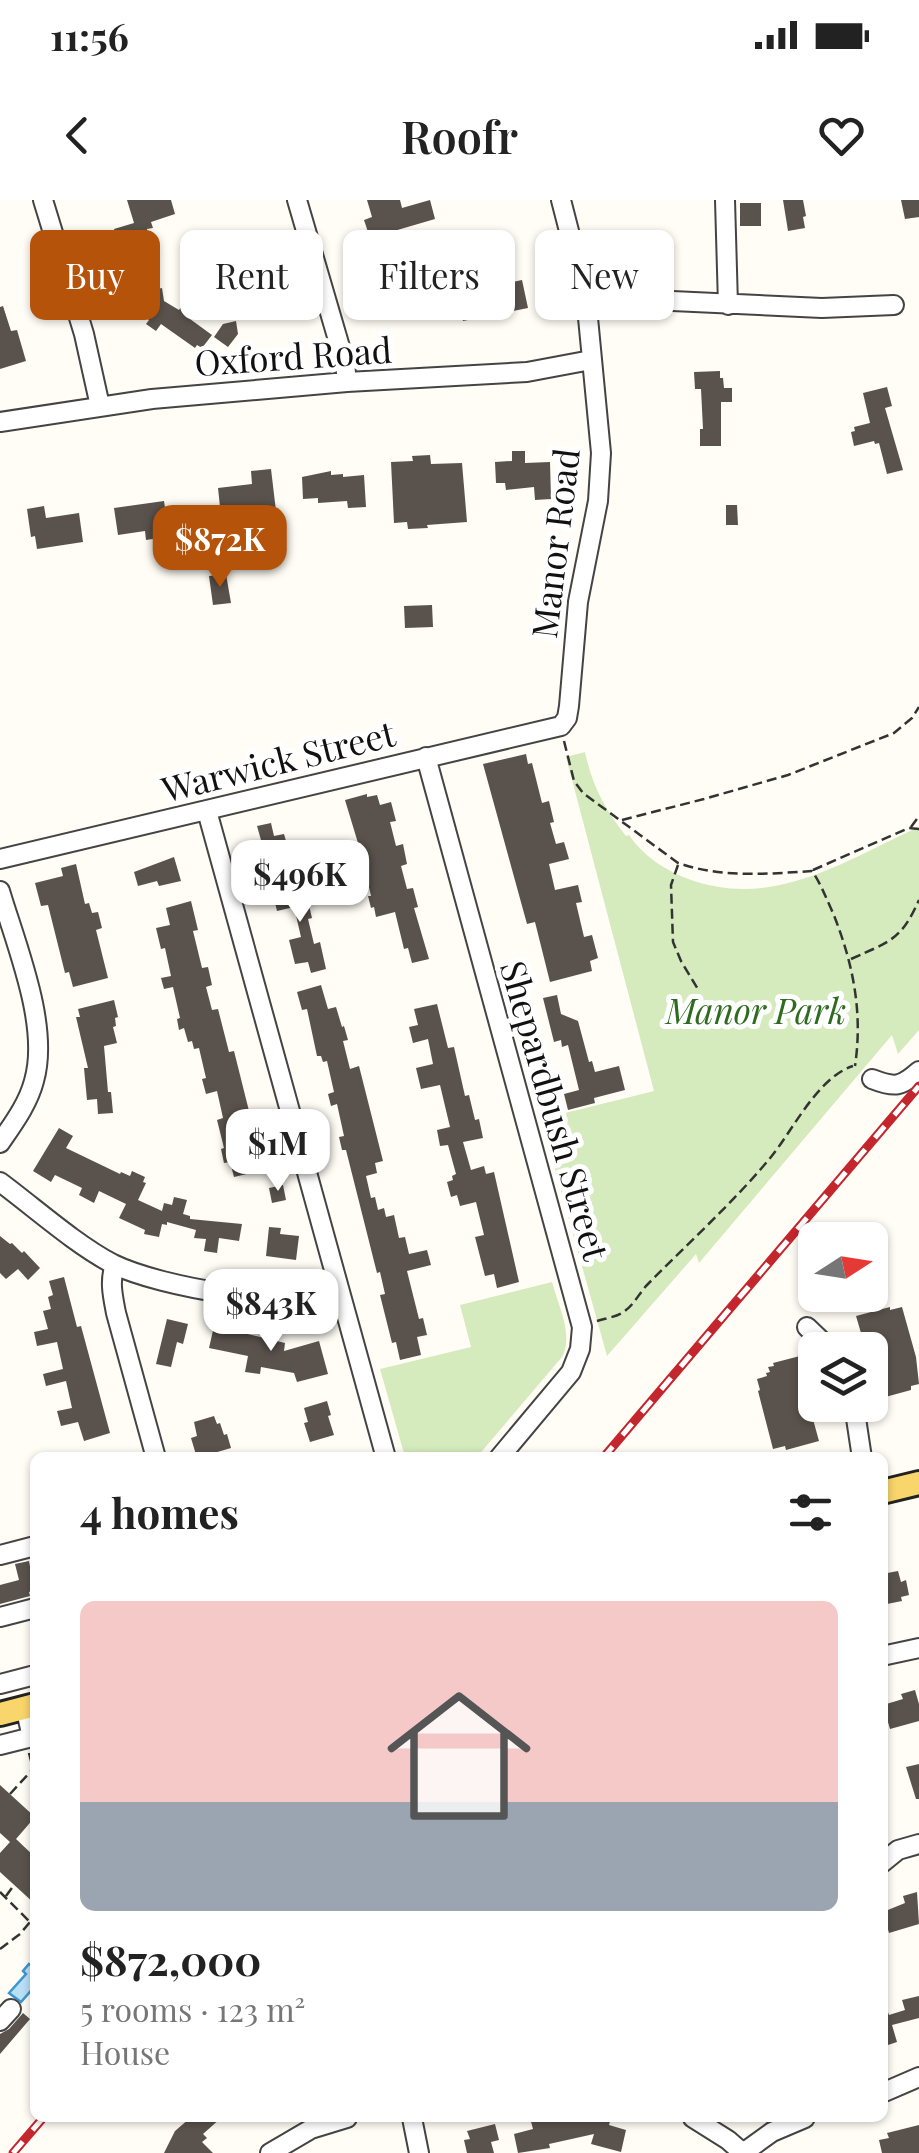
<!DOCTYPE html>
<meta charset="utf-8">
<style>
body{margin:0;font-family:"Playfair Display",serif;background:#f2f2f2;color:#222;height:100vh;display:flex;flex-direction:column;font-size:38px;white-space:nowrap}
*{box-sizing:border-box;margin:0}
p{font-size:32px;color:#767676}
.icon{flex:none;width:55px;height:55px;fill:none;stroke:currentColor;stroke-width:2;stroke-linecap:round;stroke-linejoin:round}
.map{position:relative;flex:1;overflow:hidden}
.panel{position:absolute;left:30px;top:1252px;width:858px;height:670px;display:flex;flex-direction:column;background:#fff;border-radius:15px;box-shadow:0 2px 8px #0004}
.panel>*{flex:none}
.banner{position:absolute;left:30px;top:30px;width:860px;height:90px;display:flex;gap:20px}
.needle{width:65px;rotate:78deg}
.fabs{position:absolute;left:798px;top:1022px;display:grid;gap:20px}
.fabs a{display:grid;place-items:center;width:90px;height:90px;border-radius:15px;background:#fff;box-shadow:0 2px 8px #0004;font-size:50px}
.price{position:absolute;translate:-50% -85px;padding:0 22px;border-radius:20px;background:#fff;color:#222;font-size:32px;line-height:65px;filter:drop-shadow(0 2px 5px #0008)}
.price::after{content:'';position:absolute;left:50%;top:60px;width:30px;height:22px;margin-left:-15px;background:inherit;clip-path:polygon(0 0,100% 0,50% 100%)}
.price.selected{background:#b45309;color:#fff}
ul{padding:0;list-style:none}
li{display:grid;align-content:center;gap:20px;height:530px;padding:0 50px}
li span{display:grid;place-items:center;height:310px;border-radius:15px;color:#555}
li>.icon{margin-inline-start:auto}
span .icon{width:180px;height:180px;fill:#fffc;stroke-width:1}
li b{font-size:42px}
h2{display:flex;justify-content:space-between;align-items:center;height:120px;padding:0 50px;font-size:42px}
.pill{padding:0 35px;border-radius:15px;background:#fff;box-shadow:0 2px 8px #0004;font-size:35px;line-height:90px}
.pill.selected{background:#b45309;color:#fff}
.status{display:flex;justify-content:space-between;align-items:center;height:70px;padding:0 50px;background:#fff;direction:ltr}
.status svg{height:28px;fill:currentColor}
header{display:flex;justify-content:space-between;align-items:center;height:130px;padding:0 50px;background:#fff;font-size:45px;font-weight:600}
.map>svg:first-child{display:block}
</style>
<div class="status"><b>11:56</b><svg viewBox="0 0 49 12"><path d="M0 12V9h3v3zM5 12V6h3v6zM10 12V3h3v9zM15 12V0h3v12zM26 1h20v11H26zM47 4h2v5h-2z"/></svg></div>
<header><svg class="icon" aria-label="back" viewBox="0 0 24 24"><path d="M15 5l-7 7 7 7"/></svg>Roofr<svg class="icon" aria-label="heart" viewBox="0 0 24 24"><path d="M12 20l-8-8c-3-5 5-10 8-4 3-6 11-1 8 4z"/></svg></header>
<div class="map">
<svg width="919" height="1953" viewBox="0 0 919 1953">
<rect width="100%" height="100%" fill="#fffdf5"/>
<!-- green -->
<path fill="#d5ebbd" d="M585,552C592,585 605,610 626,636L629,635C644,657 666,671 691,680C775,709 844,661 919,627V830L898,854L892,835L699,1063L696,1054L607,1156L541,919L654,891L566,557Z
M552,1082C558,1105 574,1135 562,1157L477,1257H405L380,1169L471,1147L460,1105Z"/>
<!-- water -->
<path fill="#b9e0f7" stroke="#3f96cf" stroke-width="2.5" d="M29,1764L35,1768V1786L21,1802L9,1793L26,1774L23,1771Z"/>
<!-- building -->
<path fill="#5a524d" d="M127,0H171L175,14L151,22L153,28L147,29L149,39L119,47L114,29L134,23Z
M367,0H400L402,8L430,0L435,19L370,38L364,20L372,17Z
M783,0H803L806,16L803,17L805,28L788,31Z
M901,0H919V17L905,19Z
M740,3H761V26H740Z
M454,78L483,100L479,81L493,78L494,86L522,80L528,108L463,121Z
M162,88L164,101L179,110L188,96L198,94L200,105L190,119L212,135L202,148L197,145L195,148L161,124L156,131L146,124L149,120L135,110L143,99L137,94Z
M3,106L11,131L17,130L26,161L0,169V107Z
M236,121L238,134L228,147L214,137L223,124Z
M720,171V178H723L724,188H732V202H721V246H700V229H703L701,189H695L694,172Z
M887,187L892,206L885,208L903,270L887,274L879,243L875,244L874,241L854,246L851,232L855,231L854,227L870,223L863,193Z
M512,251H525V263L550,262L551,299L535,300L534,287L506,290L505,283H496L495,262L512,261Z
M430,255L431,264L462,263L467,322L427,325L428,328L408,329L407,322L394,323L391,262L413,261L412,256Z
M271,269L276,311L269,312L271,325L245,328L243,315L238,316L237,309L226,311L225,306L220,307L218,288L252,284L251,271Z
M331,271V275L343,274V277L364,275L366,307L348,308L347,301L318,303V298L303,299L302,277Z
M164,301L168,327L158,329L159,338L146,340L145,331L118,335L114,308Z
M726,305H737L738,325H726Z
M44,306L46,318L79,313L83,342L37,349L35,336L31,337L27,309Z
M226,374L231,403L213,405L209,376Z
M432,405L433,427L405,428L404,406Z
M526,554L528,564L532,563L542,603L549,601L554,622L550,623L556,644L564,642L569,659L549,664L555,690L578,685L582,702L576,703L584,737L592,735L598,758L590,761L592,771L550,782L535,722L527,724L483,564Z
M367,594V597L377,595L380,605L391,602L396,621L390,622L396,646L403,644L407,664L401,666L407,689L413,688L418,707L414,708L429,759L412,763L408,748L404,749L395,712L376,717L374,707L371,708L368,696H371L366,674L364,665L360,666L357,654L361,653L345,600Z
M271,623L274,636L284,634L291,658L268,665L257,626Z
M174,657L181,681L159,686L157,681L138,686L134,672Z
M76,664L85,704L89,703L92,713L98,712L102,728L96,730L108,778L73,787L69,772L65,773L48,705L41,706L35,683L63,676L61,668Z
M296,680L299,695L306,693L312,718L308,719L314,744L320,742L326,769L311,773L308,762L295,764L289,740L301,737L294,707L277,711L271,686Z
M191,701L198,730L193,731L202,768L208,767L212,785L206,787L212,810L218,809L229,852L234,851L260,955L247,958L251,973L234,977L230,962L224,963L221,949L224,948L217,920L223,918L217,891L206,894L202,879L206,878L199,848L194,849L192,841L188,842L184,828L179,830L177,819L180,818L173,787L164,789L161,778L171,776L165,748L161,749L156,728L170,725L166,708Z
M321,785L328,809L336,807L342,827L344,826L348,840L343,841L350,869L359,866L383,961L375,963L377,973L366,976L371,998L375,997L378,1010L384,1008L386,1017L394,1015L399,1038L405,1037L409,1054L427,1050L431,1065L407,1071L419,1119L423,1118L427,1135L417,1137L421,1155L400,1160L396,1142L392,1143L380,1095L385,1094L380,1072L377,1073L346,950H342L339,937L344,936L337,904L331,906L328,894L334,892L327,861L323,862L321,856H317L307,809L302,810L297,792Z
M557,795L561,814L578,821L589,862L592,861L595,872L619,866L625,890L594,898L595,903L568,910L564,894L579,890L568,845L562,847L561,840L554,842L543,798Z
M114,800L118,817L115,818L116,826L113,827L117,843L104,846L108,892H111L113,913L98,914L97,899L87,900L84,868H88L76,817H80L78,809Z
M437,804L448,848L454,847L465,896L469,895L475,920L479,919L483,938L463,942L471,970L484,966L486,974L494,972L519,1082L497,1088L494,1074L485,1076L475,1037L484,1035L476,1002L460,1006L457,995L451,997L447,982L453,980L452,976L456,974L448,945L440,946L437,930L450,927L440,885L421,889L416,868L433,864L428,839L413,843L409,827L418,825L414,809Z
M59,928L73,936L66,948L120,974L121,972L130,976L132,971L145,977L143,982L146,983L138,1000L162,1011L164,1003L172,1005L174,997L187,1000L183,1014L190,1016V1019L242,1024L239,1041L219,1038L217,1053L204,1051L206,1039L194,1038L196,1030L167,1022V1025L162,1024L159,1037L144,1034L145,1030L119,1018L126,1004L99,991L94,1003L79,995L82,988L55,975L51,982L33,971Z
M283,985L286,1000L272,1003L269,988Z
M269,1027L281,1028L280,1034L299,1036L296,1060L266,1056Z
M0,1036L10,1044L12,1043L22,1053L24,1051L40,1068L28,1080L18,1069L6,1079L0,1073Z
M64,1077L77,1127L81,1126L110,1233L84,1241L78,1222L61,1226L57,1211L72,1208L66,1181L46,1186L43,1174L63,1169L57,1142L37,1146L34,1132L48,1129L43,1111L51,1109L48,1097L53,1095L49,1081Z
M890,1107V1110L902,1107L916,1157L919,1184L911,1186V1190L878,1199L870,1168V1150H866L856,1116Z
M167,1119L188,1124L183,1144L177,1142L171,1167L156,1164Z
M214,1126L285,1143L284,1151L319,1141L328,1174L297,1182L294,1173L261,1167L260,1174L245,1172L248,1156L209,1148Z
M800,1156L806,1194L819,1241L786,1250L785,1246L773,1249L758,1191L760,1190L757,1179L767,1176L766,1173L770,1172L768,1167L774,1166L773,1163Z
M327,1201L331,1215L328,1216L334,1235L310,1242L304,1223L308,1222L304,1208Z
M214,1216L217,1224L220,1223L224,1235L227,1234L231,1248L197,1258L191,1238L197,1236L194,1222Z
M29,1361L31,1372L35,1371V1390L29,1392L30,1396L0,1404V1385L19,1380L15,1364Z
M898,1371L901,1382L906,1380L909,1395L901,1397L902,1401L882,1405V1374Z
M915,1490L919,1504V1521L890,1529L883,1505L903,1499L901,1494Z
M919,1564V1599H916L906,1567Z
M0,1585L35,1617L16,1639L35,1657V1704L0,1672V1653L10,1642L0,1633Z
M917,1692L919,1724L889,1733L883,1712L905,1703L903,1696Z
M919,1796V1818L892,1825L897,1842L882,1847V1804H885L889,1815L905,1810L902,1800Z
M23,1813L30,1819L0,1854V1834L9,1829Z
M190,1918H221L203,1934L207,1938L202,1942L213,1953H164L175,1931Z
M530,1918H611L609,1925L626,1930L621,1952L591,1944L594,1934L549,1944L550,1948L518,1953L514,1934L533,1929Z
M495,1924L499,1940L491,1942L494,1953H467L464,1940L470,1939L467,1931Z
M919,1925V1953H882L879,1940L889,1938L887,1933Z"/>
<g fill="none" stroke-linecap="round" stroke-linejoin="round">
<defs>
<path id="minor" d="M43,0L84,134L100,206
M297,0L345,164L347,182
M725,0L728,105
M586,97L822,108L894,105
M0,222L152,199L347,182L527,172L591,160
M426,557L582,1127L580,1149L571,1172L499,1258
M207,611L386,1258
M0,659L561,526L567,518L569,506L578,402L598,301L601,253L586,97L561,0
M0,691C16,745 50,826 34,881C28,904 13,924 0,943
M872,879C895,888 901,887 919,871
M0,982C35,1008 75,1044 113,1064C162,1088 289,1108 341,1096
M115,1065C109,1081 113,1097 116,1113L156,1258
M807,1127L831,1150
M854,1205L862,1258
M0,1355L35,1346
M0,1417L35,1408
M882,1456L919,1448
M0,1484L35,1475
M0,1545L32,1537L25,1507
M882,1663L898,1650L919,1644
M0,1821L11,1809
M882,1893L919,1877
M412,1918L419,1953
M693,1918L728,1940L743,1953
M270,1953L311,1929L347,1918
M743,1953L772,1932L805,1918"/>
<path id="major" d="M882,1292L919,1283
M0,1514L35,1505"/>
</defs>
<!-- minor casing -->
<use href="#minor" stroke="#444" stroke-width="22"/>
<!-- major casing -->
<use href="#major" stroke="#222" stroke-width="28"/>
<!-- path -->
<path stroke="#333" stroke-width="2.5" stroke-dasharray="10 5" stroke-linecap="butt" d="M564,541L574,581L583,593L678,663C721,678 767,674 812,671C821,684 826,698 833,713C853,763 863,812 855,866
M622,620L704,599L788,575L894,533L912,518L919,507
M911,627L919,616
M678,665L671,685L673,742L681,761L699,791
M813,670L909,628L919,629
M851,759C891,741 901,740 919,700
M597,1121C606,1118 618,1117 626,1110C634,1104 639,1094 646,1086C687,1044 733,1003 771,957C793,930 818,877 853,866
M29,1553L35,1576
M10,1594L33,1569
M0,1692L30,1722
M6,1696L14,1685
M0,1749L20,1734L35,1716"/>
<!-- minor -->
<use href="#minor" stroke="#fff" stroke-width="18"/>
<!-- major -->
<use href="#major" stroke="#f9d66b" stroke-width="22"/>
<defs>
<path id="rail" d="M603,1258L919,886
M13,1953L43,1918"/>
</defs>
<!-- rail casing -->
<use href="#rail" stroke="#c4262e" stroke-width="9"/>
<!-- rail -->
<use href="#rail" stroke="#fff" stroke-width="5" stroke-dasharray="15" stroke-linecap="butt"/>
</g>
<g text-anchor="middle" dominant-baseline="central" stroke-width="10" stroke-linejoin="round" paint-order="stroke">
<!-- street labels -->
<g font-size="35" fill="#111" stroke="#fff">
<text transform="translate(293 155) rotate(-4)">Oxford Road</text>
<text transform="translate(554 343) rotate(-83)">Manor Road</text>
<text transform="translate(278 560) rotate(-14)">Warwick Street</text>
<text transform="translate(556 910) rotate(74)">Shepardbush Street</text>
</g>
<!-- park labels -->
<g font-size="35" font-style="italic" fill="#2f6b1f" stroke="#fff">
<text x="756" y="809">Manor Park</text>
</g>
</g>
</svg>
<div class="fabs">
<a><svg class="needle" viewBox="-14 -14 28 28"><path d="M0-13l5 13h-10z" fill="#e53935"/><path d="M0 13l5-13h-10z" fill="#767676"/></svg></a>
<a><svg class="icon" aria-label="layers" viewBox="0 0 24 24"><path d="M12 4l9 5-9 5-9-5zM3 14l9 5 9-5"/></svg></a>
</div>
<b class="price selected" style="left:220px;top:390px">$872K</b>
<b class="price" style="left:300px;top:725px">$496K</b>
<b class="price" style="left:278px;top:994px">$1M</b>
<b class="price" style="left:271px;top:1154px">$843K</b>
<div class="banner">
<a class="pill selected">Buy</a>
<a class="pill">Rent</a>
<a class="pill">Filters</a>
<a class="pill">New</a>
</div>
<section class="panel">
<h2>4 homes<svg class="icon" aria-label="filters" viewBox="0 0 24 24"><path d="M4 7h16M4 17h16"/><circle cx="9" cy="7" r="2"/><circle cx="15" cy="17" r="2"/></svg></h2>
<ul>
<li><span style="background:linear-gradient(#f6c9c9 65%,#9aa5b1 0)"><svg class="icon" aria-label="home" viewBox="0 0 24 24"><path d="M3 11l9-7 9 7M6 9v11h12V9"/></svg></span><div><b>$872,000</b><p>5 rooms · 123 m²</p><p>House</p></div></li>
</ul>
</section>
</div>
